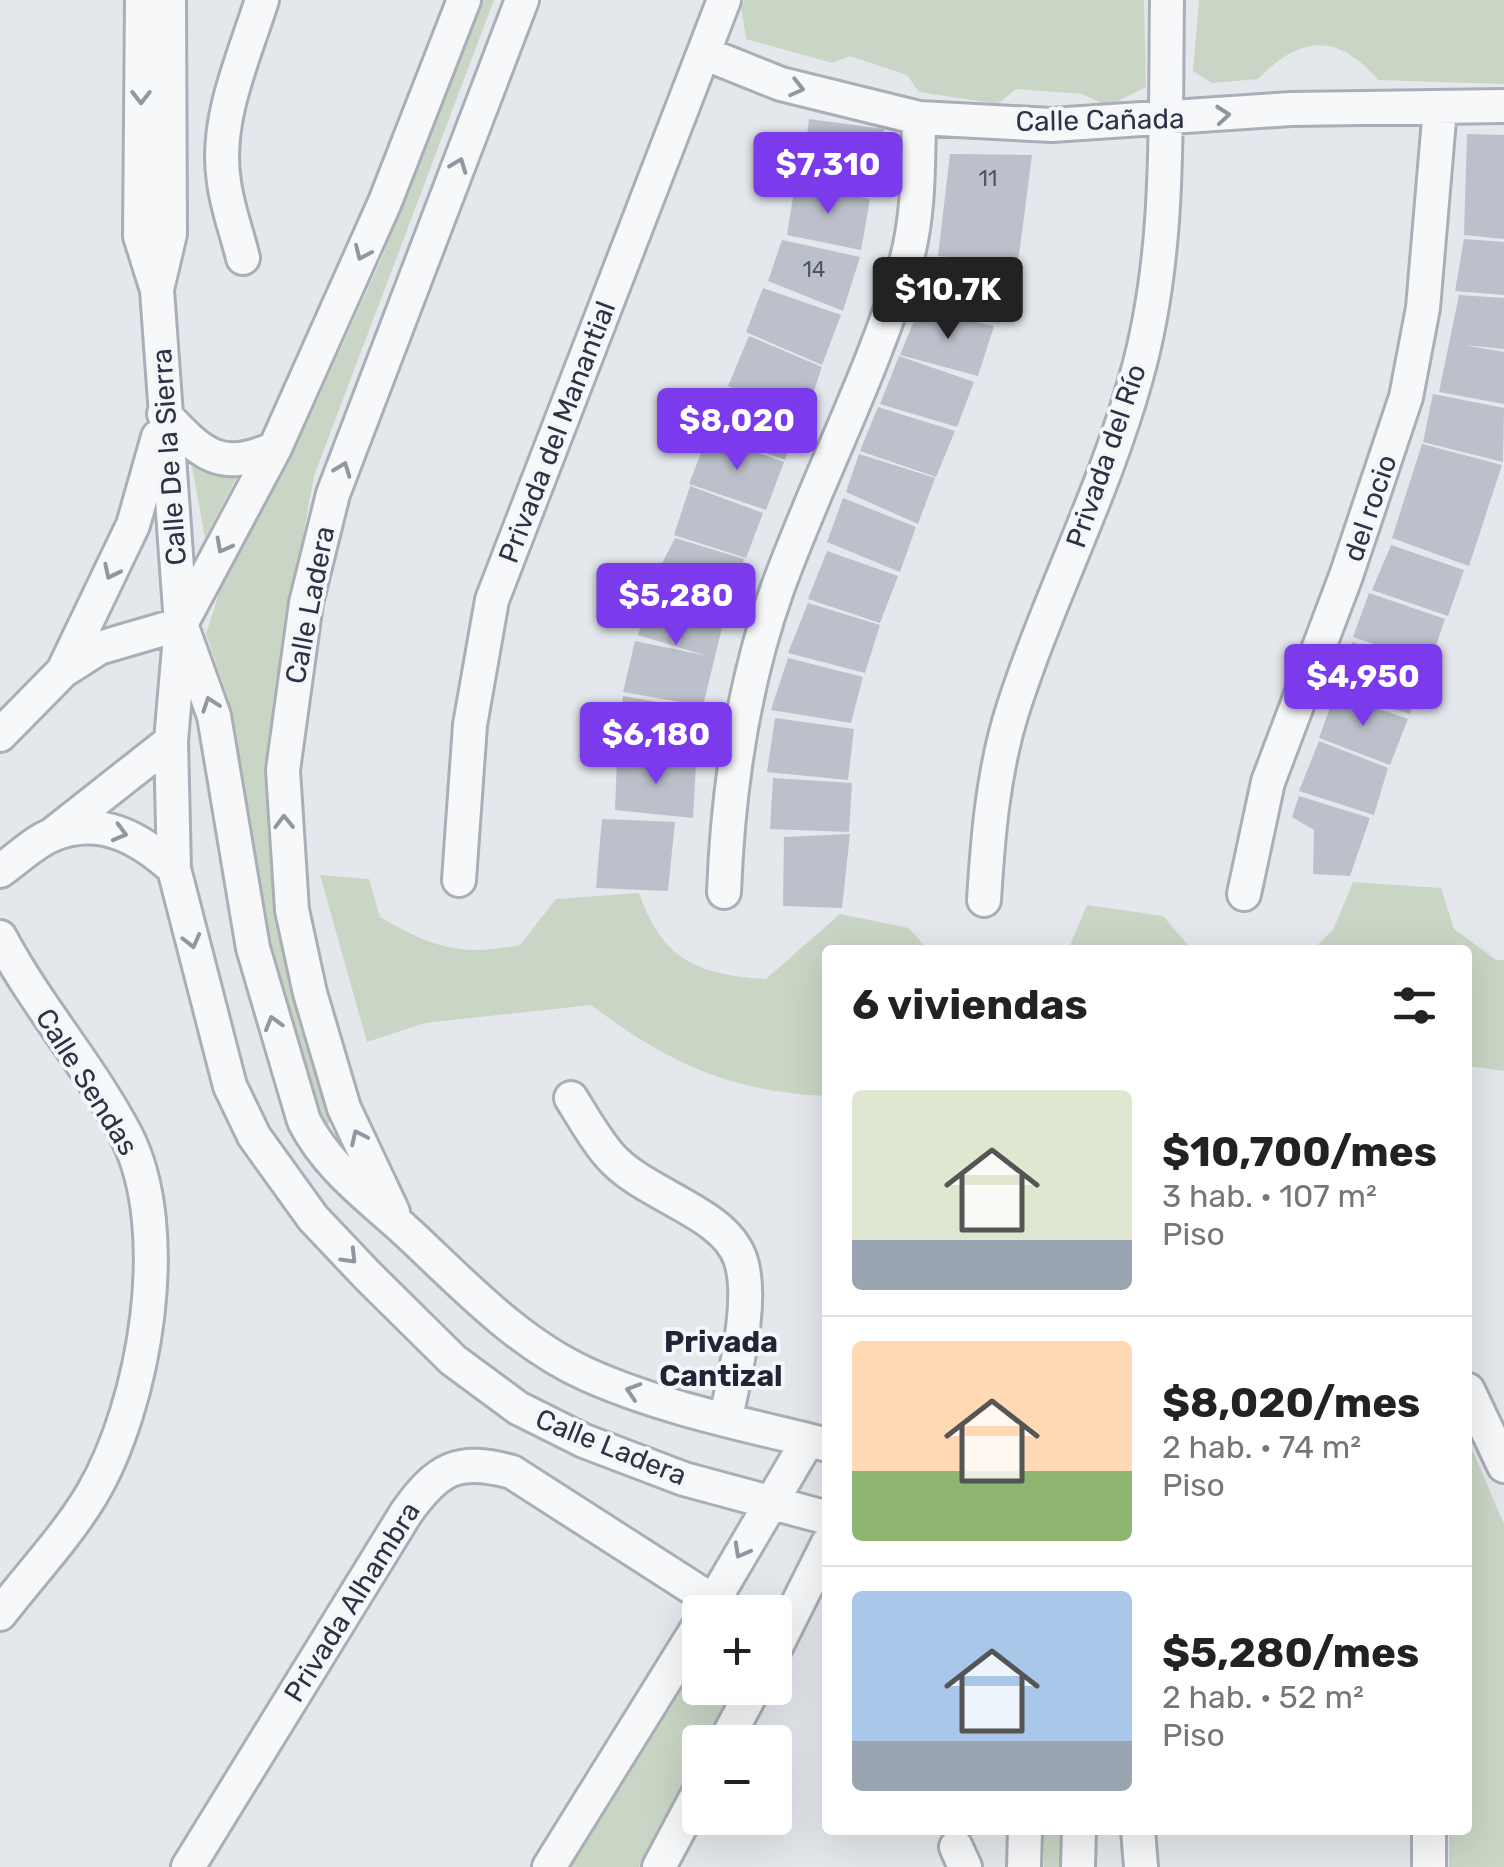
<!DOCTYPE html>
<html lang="es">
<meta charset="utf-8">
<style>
body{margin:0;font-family:Rubik,sans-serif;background:#f6f6f6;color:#222;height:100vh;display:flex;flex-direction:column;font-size:38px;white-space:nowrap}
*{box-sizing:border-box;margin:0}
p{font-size:32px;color:#767676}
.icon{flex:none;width:55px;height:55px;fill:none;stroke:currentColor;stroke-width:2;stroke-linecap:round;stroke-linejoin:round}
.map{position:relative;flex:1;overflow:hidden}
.details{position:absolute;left:822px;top:945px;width:650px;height:890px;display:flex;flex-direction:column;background:#fff;border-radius:10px;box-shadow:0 10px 40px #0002}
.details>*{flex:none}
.fabs{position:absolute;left:682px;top:1595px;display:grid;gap:20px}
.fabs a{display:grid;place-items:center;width:110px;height:110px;border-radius:10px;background:#fff;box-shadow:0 10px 40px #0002;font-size:50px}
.price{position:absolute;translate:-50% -85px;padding:0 22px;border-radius:10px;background:#7c3aed;color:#fff;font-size:32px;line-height:65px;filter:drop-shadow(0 2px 5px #0008)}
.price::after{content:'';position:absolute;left:50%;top:60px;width:30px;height:22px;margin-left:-15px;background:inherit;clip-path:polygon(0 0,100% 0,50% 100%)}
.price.on{background:#222;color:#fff}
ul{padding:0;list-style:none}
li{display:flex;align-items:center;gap:30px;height:250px;padding:0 30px}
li+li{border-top:2px solid #e0e0e0}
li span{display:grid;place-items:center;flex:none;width:280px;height:200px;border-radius:10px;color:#555}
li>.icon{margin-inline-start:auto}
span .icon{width:120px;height:120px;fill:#fffc;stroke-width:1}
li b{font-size:42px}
h2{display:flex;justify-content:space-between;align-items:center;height:120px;padding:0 30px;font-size:42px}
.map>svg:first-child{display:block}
</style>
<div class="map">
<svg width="1504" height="1867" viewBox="0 0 1504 1867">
<rect width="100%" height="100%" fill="#e4e7ec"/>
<!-- green -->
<path fill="#c9d6c5" d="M477,0H494L314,476L273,702L270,811L286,970L331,1121L323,1130L270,973L228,699L206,634L221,587L289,462L381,260Z
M745,0H1144L1146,87L1108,106L1082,94L1016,89L998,104L919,92L907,75L850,56L832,63L746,39L741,6Z
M1199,0H1504V84L1378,80C1337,32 1300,36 1258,79L1212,83L1193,71Z
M192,467L238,475L205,538Z
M320,875L369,879L380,917C431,947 461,957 520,945L556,899L639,893C662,960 698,975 766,979L840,914L909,928L928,950H828L827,1096C728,1091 670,1064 591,1005L425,1023L367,1042Z
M1353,882L1441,888L1454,929L1496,960H1504V1071L1468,1066V950H1312L1333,930Z
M1087,905L1163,916L1192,950H1068Z
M1468,1440L1504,1524V1867H1449V1830H1468Z
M700,1643V1688H737L707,1742H700V1755L639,1867H571Z
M1043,1830H1065V1867H1044Z"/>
<!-- building -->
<path fill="#bbc0ca" d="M809,119L884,129L875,198L802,175Z
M1467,134L1504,135V239L1464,235Z
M950,154L1032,155L1018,263L938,256Z
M795,185L870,199L861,250L787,235Z
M1464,239L1504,242V295L1455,291Z
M782,240L860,257L843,311L768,281Z
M936,259L1013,268L1000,323L921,308Z
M763,288L841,315L822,365L746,332Z
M1459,295L1504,298V349L1464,345L1504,352V404L1439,392Z
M919,309L994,326L978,376L900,355Z
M749,336L822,367L806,414L728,386Z
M899,356L974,382L957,427L880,404Z
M726,389L800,417L785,460L709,432Z
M1433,394L1504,408L1503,462L1423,442Z
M878,407L955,431L936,477L860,451Z
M708,435L784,462L766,510L689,484Z
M1422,444L1502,465L1469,566L1392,538Z
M859,454L935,478L918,524L846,492Z
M690,486L763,513L746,558L674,535Z
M843,498L916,527L900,572L827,542Z
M675,538L744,559L728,604L653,581Z
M1391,545L1464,570L1448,616L1372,590Z
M827,551L898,576L880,623L808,599Z
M653,587L727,607L703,706L623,692L635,641L707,656L638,635Z
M1369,593L1445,619L1430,663L1353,637Z
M808,603L880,625L865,673L788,653Z
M1352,642L1427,666L1410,714L1337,691Z
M788,658L863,677L851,723L771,710Z
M1335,694L1408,719L1390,765L1319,738Z
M623,696L702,710L696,759L618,751Z
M775,718L854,729L848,780L767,772Z
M1319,741L1388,768L1374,815L1299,791Z
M617,758L696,764L693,818L615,810Z
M773,778L852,783L849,832L770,829Z
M1299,796L1370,818L1350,876L1313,874L1314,830L1292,817Z
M602,819L675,822L668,891L596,888Z
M850,834L842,908L783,906L784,837Z"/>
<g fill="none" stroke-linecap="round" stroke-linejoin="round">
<defs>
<path id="minor" d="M142,0L140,236L157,290L181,624L214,716L253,948L304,1121C328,1168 369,1197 407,1232C462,1283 517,1343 586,1374C661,1408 748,1425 828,1445
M464,0L385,202L275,448L181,624L171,741L174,869L230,1086L254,1136L313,1218L367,1275L453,1360L518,1408L584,1441L684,1479L828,1518
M706,54L781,84L919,118L1052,125L1291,109L1504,106
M243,258C237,233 227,207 224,182C214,121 244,57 262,0
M158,285L170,234L169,0
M164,414C202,454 219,473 275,448
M63,671L133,525L158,437
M0,735L63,671L99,648L181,624
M53,834L171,741
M0,871C16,860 34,842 52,835C100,815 140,838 174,869
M459,880L470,725L492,600L724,0
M724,892C728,789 743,684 778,587C818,478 873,373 906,262C919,215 918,166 919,118
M1244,894L1268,782L1346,576L1406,397L1423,308L1440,108
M984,900C988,836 993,773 1012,712C1048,599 1104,493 1136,378C1171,255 1165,126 1167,0
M0,937C37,1007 90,1066 126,1135C175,1230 145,1404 92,1494C67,1536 30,1575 0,1614
M571,1098C583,1117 595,1139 610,1156C645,1196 723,1211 740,1258C755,1299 734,1376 726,1418
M393,1212L344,1108L310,993L292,910L283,770L306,603L333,494L522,0
M1468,1390L1504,1466
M707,1612L808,1440
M775,1649L828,1543
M725,1742L754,1688
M1138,1830L1141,1867
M956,1847L965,1867
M188,1867L406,1513C438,1468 458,1457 512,1472L730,1612
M549,1867L700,1624
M659,1867L700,1790
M1024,1867L1025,1830
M1078,1867L1079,1830
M1429,1867V1830"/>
</defs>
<!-- minor casing -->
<use href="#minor" stroke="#a9aeb7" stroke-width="38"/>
<!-- minor -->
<use href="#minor" stroke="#f7f8fa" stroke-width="32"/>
</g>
<!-- one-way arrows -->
<defs><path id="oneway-chevron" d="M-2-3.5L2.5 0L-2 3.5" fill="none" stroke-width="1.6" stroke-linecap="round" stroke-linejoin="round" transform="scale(2.5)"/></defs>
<g stroke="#9196a0">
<use href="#oneway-chevron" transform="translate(797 88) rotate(14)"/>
<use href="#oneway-chevron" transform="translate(141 97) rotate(90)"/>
<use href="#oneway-chevron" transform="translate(1223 115) rotate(-5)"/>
<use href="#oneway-chevron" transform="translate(459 165) rotate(-69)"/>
<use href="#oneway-chevron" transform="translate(362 253) rotate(114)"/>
<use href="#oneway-chevron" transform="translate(343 469) rotate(-69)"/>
<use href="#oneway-chevron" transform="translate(223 546) rotate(118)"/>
<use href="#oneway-chevron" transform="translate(111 572) rotate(116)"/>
<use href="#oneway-chevron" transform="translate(210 704) rotate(-109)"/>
<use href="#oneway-chevron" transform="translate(284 822) rotate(-91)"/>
<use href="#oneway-chevron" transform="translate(120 833) rotate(15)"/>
<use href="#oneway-chevron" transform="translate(192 941) rotate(76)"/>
<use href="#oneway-chevron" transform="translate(273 1023) rotate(-106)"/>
<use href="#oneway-chevron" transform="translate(358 1137) rotate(-115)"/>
<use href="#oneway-chevron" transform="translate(350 1257) rotate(46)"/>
<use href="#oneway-chevron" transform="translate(633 1391) rotate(-162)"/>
<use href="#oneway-chevron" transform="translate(741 1551) rotate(119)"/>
</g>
<g text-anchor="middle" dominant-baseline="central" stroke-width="8" stroke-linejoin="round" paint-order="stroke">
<!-- number labels -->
<g font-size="22" fill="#4f5766">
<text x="988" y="178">11</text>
<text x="814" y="269">14</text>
</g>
<!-- street labels -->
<g font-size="28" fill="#2b3445" stroke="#f4f6f9">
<text transform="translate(1100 120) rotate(-1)">Calle Cañada</text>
<text transform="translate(557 432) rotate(-69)">Privada del Manantial</text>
<text transform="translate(1106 456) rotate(-71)">Privada del Río</text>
<text transform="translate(169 457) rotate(-94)">Calle De la Sierra</text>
<text transform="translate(1370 508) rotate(-71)">del rocio</text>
<text transform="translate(310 605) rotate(-79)">Calle Ladera</text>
<text transform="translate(87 1082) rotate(58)">Calle Sendas</text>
<text transform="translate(611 1447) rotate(22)">Calle Ladera</text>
<text transform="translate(352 1602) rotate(-58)">Privada Alhambra</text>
</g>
<!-- neighbourhood labels -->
<g font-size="30" font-weight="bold" fill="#1d2536" stroke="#f4f6f9">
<text x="721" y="1342">Privada<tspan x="721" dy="34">Cantizal</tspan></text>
</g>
</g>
</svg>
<div class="fabs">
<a>+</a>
<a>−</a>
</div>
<b class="price" style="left:828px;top:217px">$7,310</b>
<b class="price on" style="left:948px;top:342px">$10.7K</b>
<b class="price" style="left:737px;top:473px">$8,020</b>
<b class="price" style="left:676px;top:648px">$5,280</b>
<b class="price" style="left:1363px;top:729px">$4,950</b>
<b class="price" style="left:656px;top:787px">$6,180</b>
<section class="details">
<h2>6 viviendas<svg class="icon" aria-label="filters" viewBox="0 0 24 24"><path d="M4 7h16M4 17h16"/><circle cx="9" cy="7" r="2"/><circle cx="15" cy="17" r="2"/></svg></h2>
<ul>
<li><span style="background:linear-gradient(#dfe7d0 75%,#9aa5b1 0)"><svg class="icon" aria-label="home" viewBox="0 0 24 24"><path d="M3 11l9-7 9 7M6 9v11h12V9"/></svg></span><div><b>$10,700/mes</b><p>3 hab. · 107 m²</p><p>Piso</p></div></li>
<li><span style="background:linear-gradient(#ffd9b3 65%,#8fb573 0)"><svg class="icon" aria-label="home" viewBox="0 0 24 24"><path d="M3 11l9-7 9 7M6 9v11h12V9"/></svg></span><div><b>$8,020/mes</b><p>2 hab. · 74 m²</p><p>Piso</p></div></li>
<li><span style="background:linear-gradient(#a9c7e8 75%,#9aa5b1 0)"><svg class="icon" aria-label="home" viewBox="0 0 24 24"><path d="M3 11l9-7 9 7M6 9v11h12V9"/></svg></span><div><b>$5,280/mes</b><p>2 hab. · 52 m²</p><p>Piso</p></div></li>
</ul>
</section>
</div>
